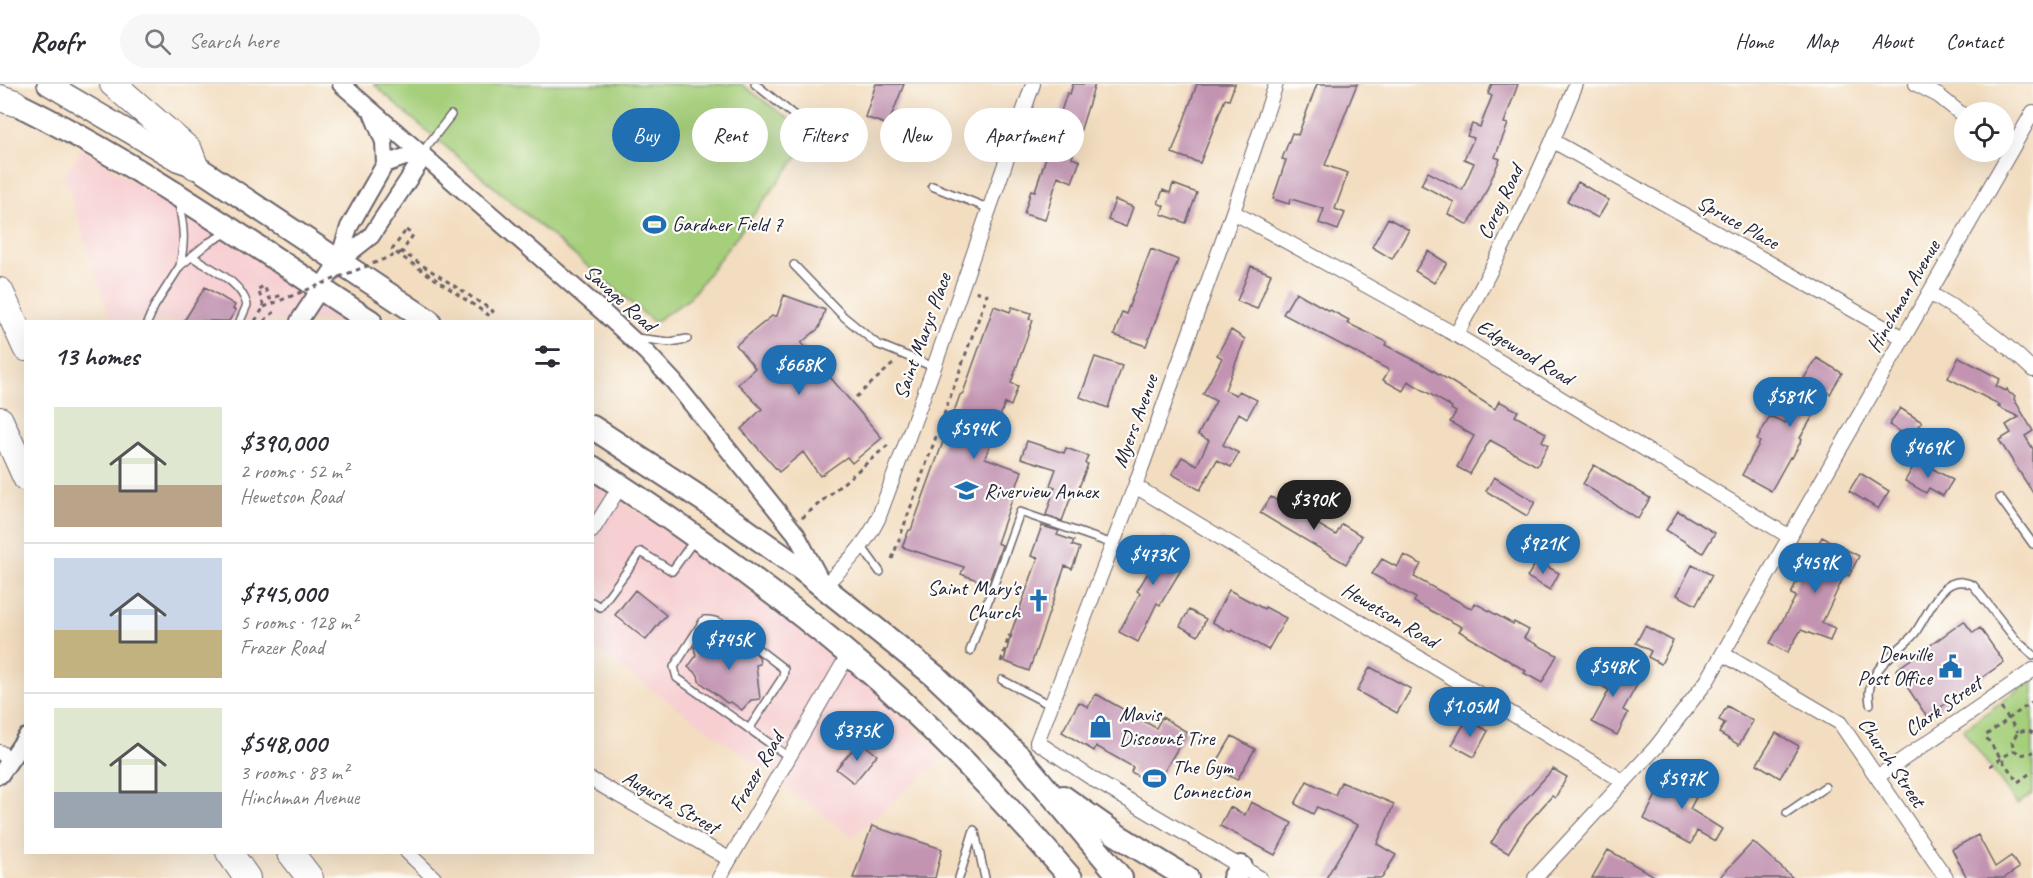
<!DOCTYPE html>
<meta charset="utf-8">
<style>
body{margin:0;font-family:Caveat,sans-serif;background:#f7f7f7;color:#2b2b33;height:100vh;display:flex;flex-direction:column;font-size:22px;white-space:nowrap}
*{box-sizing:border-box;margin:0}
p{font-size:20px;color:#7c7c81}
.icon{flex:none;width:33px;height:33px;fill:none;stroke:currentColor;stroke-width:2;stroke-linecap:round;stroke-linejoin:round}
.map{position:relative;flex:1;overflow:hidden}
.side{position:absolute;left:24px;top:236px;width:570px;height:534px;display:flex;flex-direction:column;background:#fff;border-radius:0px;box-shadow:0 6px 24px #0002}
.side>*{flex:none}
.top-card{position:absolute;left:612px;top:24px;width:570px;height:54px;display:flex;gap:12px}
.fabs{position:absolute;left:1954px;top:18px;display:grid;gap:12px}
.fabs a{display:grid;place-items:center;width:60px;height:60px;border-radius:50%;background:#fff;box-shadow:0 6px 24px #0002;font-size:30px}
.price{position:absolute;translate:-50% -51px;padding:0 14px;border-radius:21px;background:#1f6fb2;color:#fff;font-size:20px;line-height:39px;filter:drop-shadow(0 2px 3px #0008)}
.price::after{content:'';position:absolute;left:50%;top:36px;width:18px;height:14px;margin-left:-9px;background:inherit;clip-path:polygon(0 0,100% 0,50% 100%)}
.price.active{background:#222;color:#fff}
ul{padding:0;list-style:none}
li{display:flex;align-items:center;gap:18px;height:150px;padding:0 30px}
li+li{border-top:2px solid #e1e1e2}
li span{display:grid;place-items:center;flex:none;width:168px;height:120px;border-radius:0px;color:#555}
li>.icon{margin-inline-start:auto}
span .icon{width:72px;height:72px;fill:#fffc;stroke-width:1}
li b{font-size:26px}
h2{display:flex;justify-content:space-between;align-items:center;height:72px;padding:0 30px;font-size:26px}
.tag{padding:0 21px;border-radius:27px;background:#fff;box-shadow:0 6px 24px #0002;font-size:21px;line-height:54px}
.tag.active{background:#1f6fb2;color:#fff}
header{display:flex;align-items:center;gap:36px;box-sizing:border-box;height:84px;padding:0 30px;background:#fff;border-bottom:2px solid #e1e1e2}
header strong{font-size:28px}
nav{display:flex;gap:33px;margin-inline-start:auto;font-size:21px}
.search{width:420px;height:54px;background:#f7f7f7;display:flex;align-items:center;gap:15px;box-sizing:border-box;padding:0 21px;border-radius:33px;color:#7c7c81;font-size:22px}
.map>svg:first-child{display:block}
</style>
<header>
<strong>Roofr</strong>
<div class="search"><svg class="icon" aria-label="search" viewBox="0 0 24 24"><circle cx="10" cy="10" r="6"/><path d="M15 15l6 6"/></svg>Search here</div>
<nav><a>Home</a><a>Map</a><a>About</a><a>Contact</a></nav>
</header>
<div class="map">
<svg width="2033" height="794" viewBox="0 0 2033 794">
<rect width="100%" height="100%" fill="#fdfcf7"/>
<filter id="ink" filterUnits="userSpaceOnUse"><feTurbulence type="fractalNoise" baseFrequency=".0167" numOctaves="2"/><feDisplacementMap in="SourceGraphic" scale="12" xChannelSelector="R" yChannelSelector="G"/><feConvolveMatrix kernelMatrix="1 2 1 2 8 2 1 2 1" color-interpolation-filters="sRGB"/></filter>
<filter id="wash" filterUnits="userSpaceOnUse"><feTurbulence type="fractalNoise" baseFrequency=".008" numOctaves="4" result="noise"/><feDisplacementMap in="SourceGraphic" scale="24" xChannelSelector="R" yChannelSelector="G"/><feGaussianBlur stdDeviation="1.35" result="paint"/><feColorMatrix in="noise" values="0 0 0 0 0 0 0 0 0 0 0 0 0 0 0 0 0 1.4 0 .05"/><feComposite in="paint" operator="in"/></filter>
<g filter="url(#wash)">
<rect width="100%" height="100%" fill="#f3ddc0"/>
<!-- built -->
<path fill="#f7cfd2" d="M82,65L301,204L351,237H111L64,91Z
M592,396L835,568L945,673L852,753L765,686L593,564Z"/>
<!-- green -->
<path fill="#a6cf7b" stroke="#64785b" stroke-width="1.5" d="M374,0H741L793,38L811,55L689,215L654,238L401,25Z
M2033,595V709L2017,720L1963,646Z"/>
<g id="blocks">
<!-- building -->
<path fill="#c394b2" d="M876,0H904L888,41L865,33Z
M1073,0H1095L1072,74L1080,77L1072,98L1058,92L1045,136L1024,130L1031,106L1035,107L1067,9L1070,10Z
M1197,0H1235L1229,16L1225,15L1200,79L1172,69Z
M1317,0H1357L1325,81L1348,89L1335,125L1345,129L1338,146L1319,139L1324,125L1291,115L1289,120L1273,115L1286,76L1282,75L1292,49L1298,51Z
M1492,0H1518L1504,39L1508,40L1495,73L1500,75L1484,112L1468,141L1448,130L1454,118L1421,101L1428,88L1462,106L1474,79L1464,75L1474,54L1467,52L1472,40L1480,43L1492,12L1488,10Z
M1578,98L1609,116L1598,134L1567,117Z
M1173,100L1197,109L1186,139L1161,130L1164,122L1158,119L1163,106L1170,109Z
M1115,116L1133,123L1126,143L1108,136Z
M1388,134L1409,146L1392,175L1372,163Z
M1151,165L1178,176L1146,262L1114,251L1122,228L1126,230Z
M1428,167L1447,179L1434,199L1415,187Z
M1251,182L1271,190L1257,225L1237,217Z
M205,203L235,221L233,225L236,226L229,237H184Z
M1296,208L1329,227L1330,226L1349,236L1347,239L1387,258L1385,261L1426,282L1495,325L1499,317L1518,327L1515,332L1546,349L1542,357L1548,361L1537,382L1490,356L1470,390L1457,383L1474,352L1450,338L1456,328L1451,325L1452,323L1408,297L1403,307L1383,296L1389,286L1283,230Z
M784,211L825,226L819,244L801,259L882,354L852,379L847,373L820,392L803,368L779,388L741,345L762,325L738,300L755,284L736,261L772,232H777Z
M994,222L1010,228L1012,223L1031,229L1029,235L1033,236L1011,299L1018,302L1011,322L1005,319L985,374L1022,387L997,459L1002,461L988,500L961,490L964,483L902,463L909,446H911L960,311L963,309Z
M1231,246L1245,255L1225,306L1236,311L1239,307L1257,316L1247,334L1239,329L1223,361L1239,369L1231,383L1217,376L1200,406L1172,390L1182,373L1197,381L1209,356L1198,351L1216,317L1203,310L1222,274L1217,271Z
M1095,273L1122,282L1108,324L1080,313Z
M1959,273L2000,295L1996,302L2006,307L2007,305L2009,309L2015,312L2014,315L2033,347L2025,352L2033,365V409L1999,356L2011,349L2006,341L2019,333L1998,323L2000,321L1948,294Z
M1817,274L1842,289L1830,310L1827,308L1800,354L1802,355L1792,374L1790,373L1771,407L1742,391L1760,358L1757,356L1770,332L1785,339L1809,297L1804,294Z
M1900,324L1922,338L1919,342L1930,349L1923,361L1889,341Z
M1027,357L1064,369L1066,364L1088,372L1085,379L1088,380L1076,411L1072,410L1062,437L1046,431L1055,403L1050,401L1056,385L1021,374Z
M1917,376L1953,396L1943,412L1929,404L1926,409L1905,397Z
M1594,381L1650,414L1638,435L1583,400Z
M1860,389L1889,407L1878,425L1849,407Z
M1494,393L1535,418L1527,432L1486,407Z
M1271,413L1336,451L1342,440L1362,452L1346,480L1260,429Z
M1678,427L1715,449L1703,469L1666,446Z
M1042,442L1059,447L1057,451L1074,457L1072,461L1080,464L1072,485L1065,482L1029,587L1004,577L1012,546L1038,474L1031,472Z
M1162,452L1174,459L1170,466L1187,476L1160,521L1157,519L1138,558L1119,548L1140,509L1137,507L1154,479L1142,472L1152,455L1157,459Z
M1822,453L1859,472L1849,492L1845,490L1822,539L1835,544L1830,557L1801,546L1787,569L1770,559L1796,512L1791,510L1800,490L1802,491Z
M1404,471L1421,480L1414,493L1472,525L1475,519L1513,540L1514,538L1529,546L1524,554L1557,571L1542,599L1524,589L1526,587L1459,547L1462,543L1414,518L1416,514L1372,490L1382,475L1397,483Z
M1537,477L1559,489L1550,506L1527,493Z
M1692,481L1712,491L1696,521L1677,511Z
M635,506L666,531L646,556L615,531Z
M1229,506L1264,525L1265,523L1286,534L1268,566L1232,545L1230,548L1212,538Z
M1189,526L1206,535L1198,552L1180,542Z
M1964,537L1973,549L1980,544L2004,578L1927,633L1896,586Z
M1645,542L1673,557L1661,580L1648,573L1651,567L1636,559Z
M757,553V560L752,565L759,573L760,580L756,581L760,615L751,616L742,626L731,618L727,619L699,597L698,591L688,583L696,572L694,563L729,559V555H735L744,558L748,554Z
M1602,578L1638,599L1623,626L1628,629L1617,651L1592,638L1609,606L1592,596Z
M1370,583L1411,605L1397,629L1357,607Z
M1096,610L1156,644L1162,633L1187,648L1156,702L1131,688L1133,683L1096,662L1094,667L1062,648L1079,618L1088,623Z
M1727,622L1753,637L1739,661L1719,649L1725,639L1719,636Z
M1467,635L1488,647L1474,673L1452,661Z
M1776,649L1799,662L1780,694L1757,680Z
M1232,652L1255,665L1237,696L1214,683Z
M860,657L877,671L854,699L836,685Z
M1685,683L1706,694L1690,725L1722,745L1715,757L1697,747L1691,760L1644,735L1657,709L1668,715Z
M1553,685L1567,693L1555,714L1552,712L1526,741L1508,769L1491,759L1503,740Z
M1307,697L1335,711L1341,698L1394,720L1377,760L1396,771L1382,794H1326L1358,741L1317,723L1313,730L1295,720Z
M1251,718L1292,739L1275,771L1220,742L1230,723L1245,731Z
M872,742L942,765L935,794H853Z
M1978,751L1995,783L2011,772L2019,784L2004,794H1967L1952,765Z
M1753,758L1793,794H1719Z
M1608,766L1658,794H1592Z"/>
</g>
</g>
<g filter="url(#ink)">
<use href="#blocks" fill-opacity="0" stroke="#6b636a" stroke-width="1.5"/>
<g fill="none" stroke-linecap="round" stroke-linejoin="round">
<defs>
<path id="service" d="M755,0L836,65
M424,72L427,62L451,31
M932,102L990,125
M179,120C184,145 185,156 180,182
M193,173C212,186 241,197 247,221L240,237
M794,181L843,232L877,260L934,283
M148,237L154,223L180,182L208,159L228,148
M636,254L670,258L687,255
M2000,414L2033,460
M862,463L880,488
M592,518L600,523L641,468L672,487L695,455
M742,553C730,544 719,535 704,536L674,583L677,594L789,673
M970,567L1020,428L1113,460
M1002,596L1052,622
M1870,620C1869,612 1868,605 1872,597C1881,575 1901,566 1915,549C1925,535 1936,508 1951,500C1959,496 1965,498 1973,501L2016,556L2033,571
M749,645L783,593L784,585L758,565
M1787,729L1825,703
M975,748L985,794
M959,794L974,746"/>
<path id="minor" d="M1916,0L1939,12L1965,33
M1553,57L1903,254
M1233,128L1456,251L1790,453
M1929,209C1967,230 2001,255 2033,286
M1456,251C1501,170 1542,86 1576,0
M1135,402L1623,697
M592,447L621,401
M824,502C845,481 865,462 878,435L934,283L1033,0
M1723,570L1840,639L1946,794
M1037,658L1135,402L1233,128L1276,0
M1037,658L1096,697L1260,794
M0,668L10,676
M1877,693L2033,586
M592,696L729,775
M407,768L434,794
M719,794L848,571
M1535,794L1656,663L1707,597L2033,28"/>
<path id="tertiary" d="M341,0L603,228L647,269L674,298L796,450L822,499
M385,80L405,73L424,72
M338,178L349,143L385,80L384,58L373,31
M299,237L338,178L371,152L424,72
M0,691L26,653"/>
<path id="primary" d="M48,0L177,76L195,82"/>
<path id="trunk" d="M15,19C140,80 253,161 370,237
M195,82L429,237
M592,343L705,417L801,485L935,592L1020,673L1121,794
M592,383C708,458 821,540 921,635C974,685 1023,739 1071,794
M1063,713L1117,751L1187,794
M1234,794L1241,783"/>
<path id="motorway" d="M113,0L189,66L195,82
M0,14L15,19
M0,207L26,264
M0,336L26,394
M229,768L247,794
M290,768L310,794"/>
</defs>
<!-- service casing -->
<use href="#service" stroke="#6b636a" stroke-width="10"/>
<!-- minor casing -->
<use href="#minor" stroke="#6b636a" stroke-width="16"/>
<!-- tertiary casing -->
<use href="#tertiary" stroke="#6b636a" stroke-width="20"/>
<!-- primary casing -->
<use href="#primary" stroke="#6b636a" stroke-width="24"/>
<!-- trunk casing -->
<use href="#trunk" stroke="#6b636a" stroke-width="26"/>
<!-- motorway casing -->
<use href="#motorway" stroke="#6b636a" stroke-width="28"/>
<!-- path -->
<path stroke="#6b636a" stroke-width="3" stroke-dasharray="4.5 4.5" stroke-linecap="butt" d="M406,146L413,151L402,168L493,227L490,232L392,166Z
M255,237L264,223L258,205L264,202L270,215L282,211
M264,237L274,228
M856,313L894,279
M802,434L888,361
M892,475L987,211L975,207
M1001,578L1009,552L1012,553
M2033,620L2032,618L1985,652L2018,698L2033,687
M2001,624L2018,648
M2033,649L2026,646L2018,648L2012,658L2014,666L2021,671L2033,668
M1990,682L2014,666"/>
<!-- service -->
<use href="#service" stroke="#fff" stroke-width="7"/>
<!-- minor -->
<use href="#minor" stroke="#fff" stroke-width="14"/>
<!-- tertiary -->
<use href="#tertiary" stroke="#fff" stroke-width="16"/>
<!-- primary -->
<use href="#primary" stroke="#fff" stroke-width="21"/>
<!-- trunk -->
<use href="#trunk" stroke="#fff" stroke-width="22"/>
<!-- motorway -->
<use href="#motorway" stroke="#fff" stroke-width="26"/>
<!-- path-bridge -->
<path stroke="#6b636a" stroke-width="3" stroke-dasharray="4.5 4.5" stroke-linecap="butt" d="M264,223L402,168"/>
</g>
</g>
<!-- icons -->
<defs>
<symbol id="stadium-bare" viewBox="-9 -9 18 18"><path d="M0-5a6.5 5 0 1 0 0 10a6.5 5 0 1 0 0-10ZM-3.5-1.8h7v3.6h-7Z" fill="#1f6fb2" stroke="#fdfcf7" stroke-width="2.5" paint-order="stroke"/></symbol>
<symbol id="school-bare" viewBox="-9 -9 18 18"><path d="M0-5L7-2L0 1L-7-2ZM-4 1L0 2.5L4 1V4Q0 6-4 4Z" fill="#1f6fb2" stroke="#fdfcf7" stroke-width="2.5" paint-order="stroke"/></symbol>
<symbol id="church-bare" viewBox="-9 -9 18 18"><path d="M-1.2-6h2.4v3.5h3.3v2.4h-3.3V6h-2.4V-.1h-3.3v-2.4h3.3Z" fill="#1f6fb2" stroke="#fdfcf7" stroke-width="2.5" paint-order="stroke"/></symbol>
<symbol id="civic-bare" viewBox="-9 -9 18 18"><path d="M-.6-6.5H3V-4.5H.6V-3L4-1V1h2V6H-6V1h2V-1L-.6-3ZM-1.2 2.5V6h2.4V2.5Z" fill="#1f6fb2" stroke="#fdfcf7" stroke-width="2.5" paint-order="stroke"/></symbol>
<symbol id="shop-bare" viewBox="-9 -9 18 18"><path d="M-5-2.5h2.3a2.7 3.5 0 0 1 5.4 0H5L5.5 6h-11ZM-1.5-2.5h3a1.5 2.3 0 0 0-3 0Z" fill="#1f6fb2" stroke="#fdfcf7" stroke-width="2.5" paint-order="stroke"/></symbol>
</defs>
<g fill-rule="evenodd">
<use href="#stadium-bare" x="638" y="124" width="33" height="33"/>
<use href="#school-bare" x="950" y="390" width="33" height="33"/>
<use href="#church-bare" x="1022" y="500" width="33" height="33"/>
<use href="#civic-bare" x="1934" y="566" width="33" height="33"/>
<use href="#shop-bare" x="1084" y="626" width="33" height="33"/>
<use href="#stadium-bare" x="1138" y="678" width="33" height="33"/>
</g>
<g text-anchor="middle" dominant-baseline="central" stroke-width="4.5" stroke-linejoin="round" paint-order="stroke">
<!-- street labels -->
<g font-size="21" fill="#22223b" stroke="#fdfcf7">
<text transform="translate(1500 118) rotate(-64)">Corey Road</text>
<text transform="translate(1738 138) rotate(29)">Spruce Place</text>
<text transform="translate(1903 212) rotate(-60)">Hinchman Avenue</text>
<text transform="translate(620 214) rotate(42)">Savage Road</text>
<text transform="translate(922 252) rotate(-70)">Saint Marys Place</text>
<text transform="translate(1525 268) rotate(31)">Edgewood Road</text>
<text transform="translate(1135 337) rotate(-70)">Myers Avenue</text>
<text transform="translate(1390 531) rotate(31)">Hewetson Road</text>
<text transform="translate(1943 622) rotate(-35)">Clark Street</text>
<text transform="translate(1892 678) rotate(56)">Church Street</text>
<text transform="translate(756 688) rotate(-60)">Frazer Road</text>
<text transform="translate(671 718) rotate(30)">Augusta Street</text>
</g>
<!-- poi labels -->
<g font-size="21" fill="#22223b" stroke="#fdfcf7" text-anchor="start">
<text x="672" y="140">Gardner Field 7</text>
<text x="984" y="407">Riverview Annex</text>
<text x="1020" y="504" text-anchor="end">Saint Mary's<tspan x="1020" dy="24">Church</tspan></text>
<text x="1932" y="570" text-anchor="end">Denville<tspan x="1932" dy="24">Post Office</tspan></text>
<text x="1119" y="630">Mavis<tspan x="1119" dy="24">Discount Tire</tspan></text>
<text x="1172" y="683">The Gym<tspan x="1172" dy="24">Connection</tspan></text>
</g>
</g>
</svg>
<div class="fabs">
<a><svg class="icon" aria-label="locate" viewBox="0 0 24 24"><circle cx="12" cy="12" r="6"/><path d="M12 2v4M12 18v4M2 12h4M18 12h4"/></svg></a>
</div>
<b class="price" style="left:799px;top:312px">$668K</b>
<b class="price" style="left:1790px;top:344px">$581K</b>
<b class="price" style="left:974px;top:376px">$594K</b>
<b class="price" style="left:1928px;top:395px">$469K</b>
<b class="price active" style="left:1314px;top:447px">$390K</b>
<b class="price" style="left:1543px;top:491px">$921K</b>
<b class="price" style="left:1153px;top:502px">$473K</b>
<b class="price" style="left:1815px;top:510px">$459K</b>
<b class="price" style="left:729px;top:587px">$745K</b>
<b class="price" style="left:1613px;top:614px">$548K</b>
<b class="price" style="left:1470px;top:654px">$1.05M</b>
<b class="price" style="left:857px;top:678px">$375K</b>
<b class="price" style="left:1682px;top:726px">$597K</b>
<div class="top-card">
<a class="tag active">Buy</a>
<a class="tag">Rent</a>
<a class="tag">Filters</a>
<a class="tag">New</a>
<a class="tag">Apartment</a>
</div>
<section class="side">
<h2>13 homes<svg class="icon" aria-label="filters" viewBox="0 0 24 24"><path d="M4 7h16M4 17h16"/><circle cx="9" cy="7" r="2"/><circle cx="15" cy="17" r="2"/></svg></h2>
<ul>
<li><span style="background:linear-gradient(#dfe7d0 65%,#b9a48a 0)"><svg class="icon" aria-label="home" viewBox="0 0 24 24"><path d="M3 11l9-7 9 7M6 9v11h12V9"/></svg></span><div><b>$390,000</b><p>2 rooms · 52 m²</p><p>Hewetson Road</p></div></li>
<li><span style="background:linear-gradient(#c9d6e8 60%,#c2b280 0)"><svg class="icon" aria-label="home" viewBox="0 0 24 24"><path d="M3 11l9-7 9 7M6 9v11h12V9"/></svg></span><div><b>$745,000</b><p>5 rooms · 128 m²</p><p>Frazer Road</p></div></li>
<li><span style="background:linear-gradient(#dfe7d0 70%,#9aa5b1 0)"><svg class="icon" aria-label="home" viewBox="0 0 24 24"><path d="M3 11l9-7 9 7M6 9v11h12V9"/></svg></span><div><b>$548,000</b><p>3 rooms · 83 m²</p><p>Hinchman Avenue</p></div></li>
</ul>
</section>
</div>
